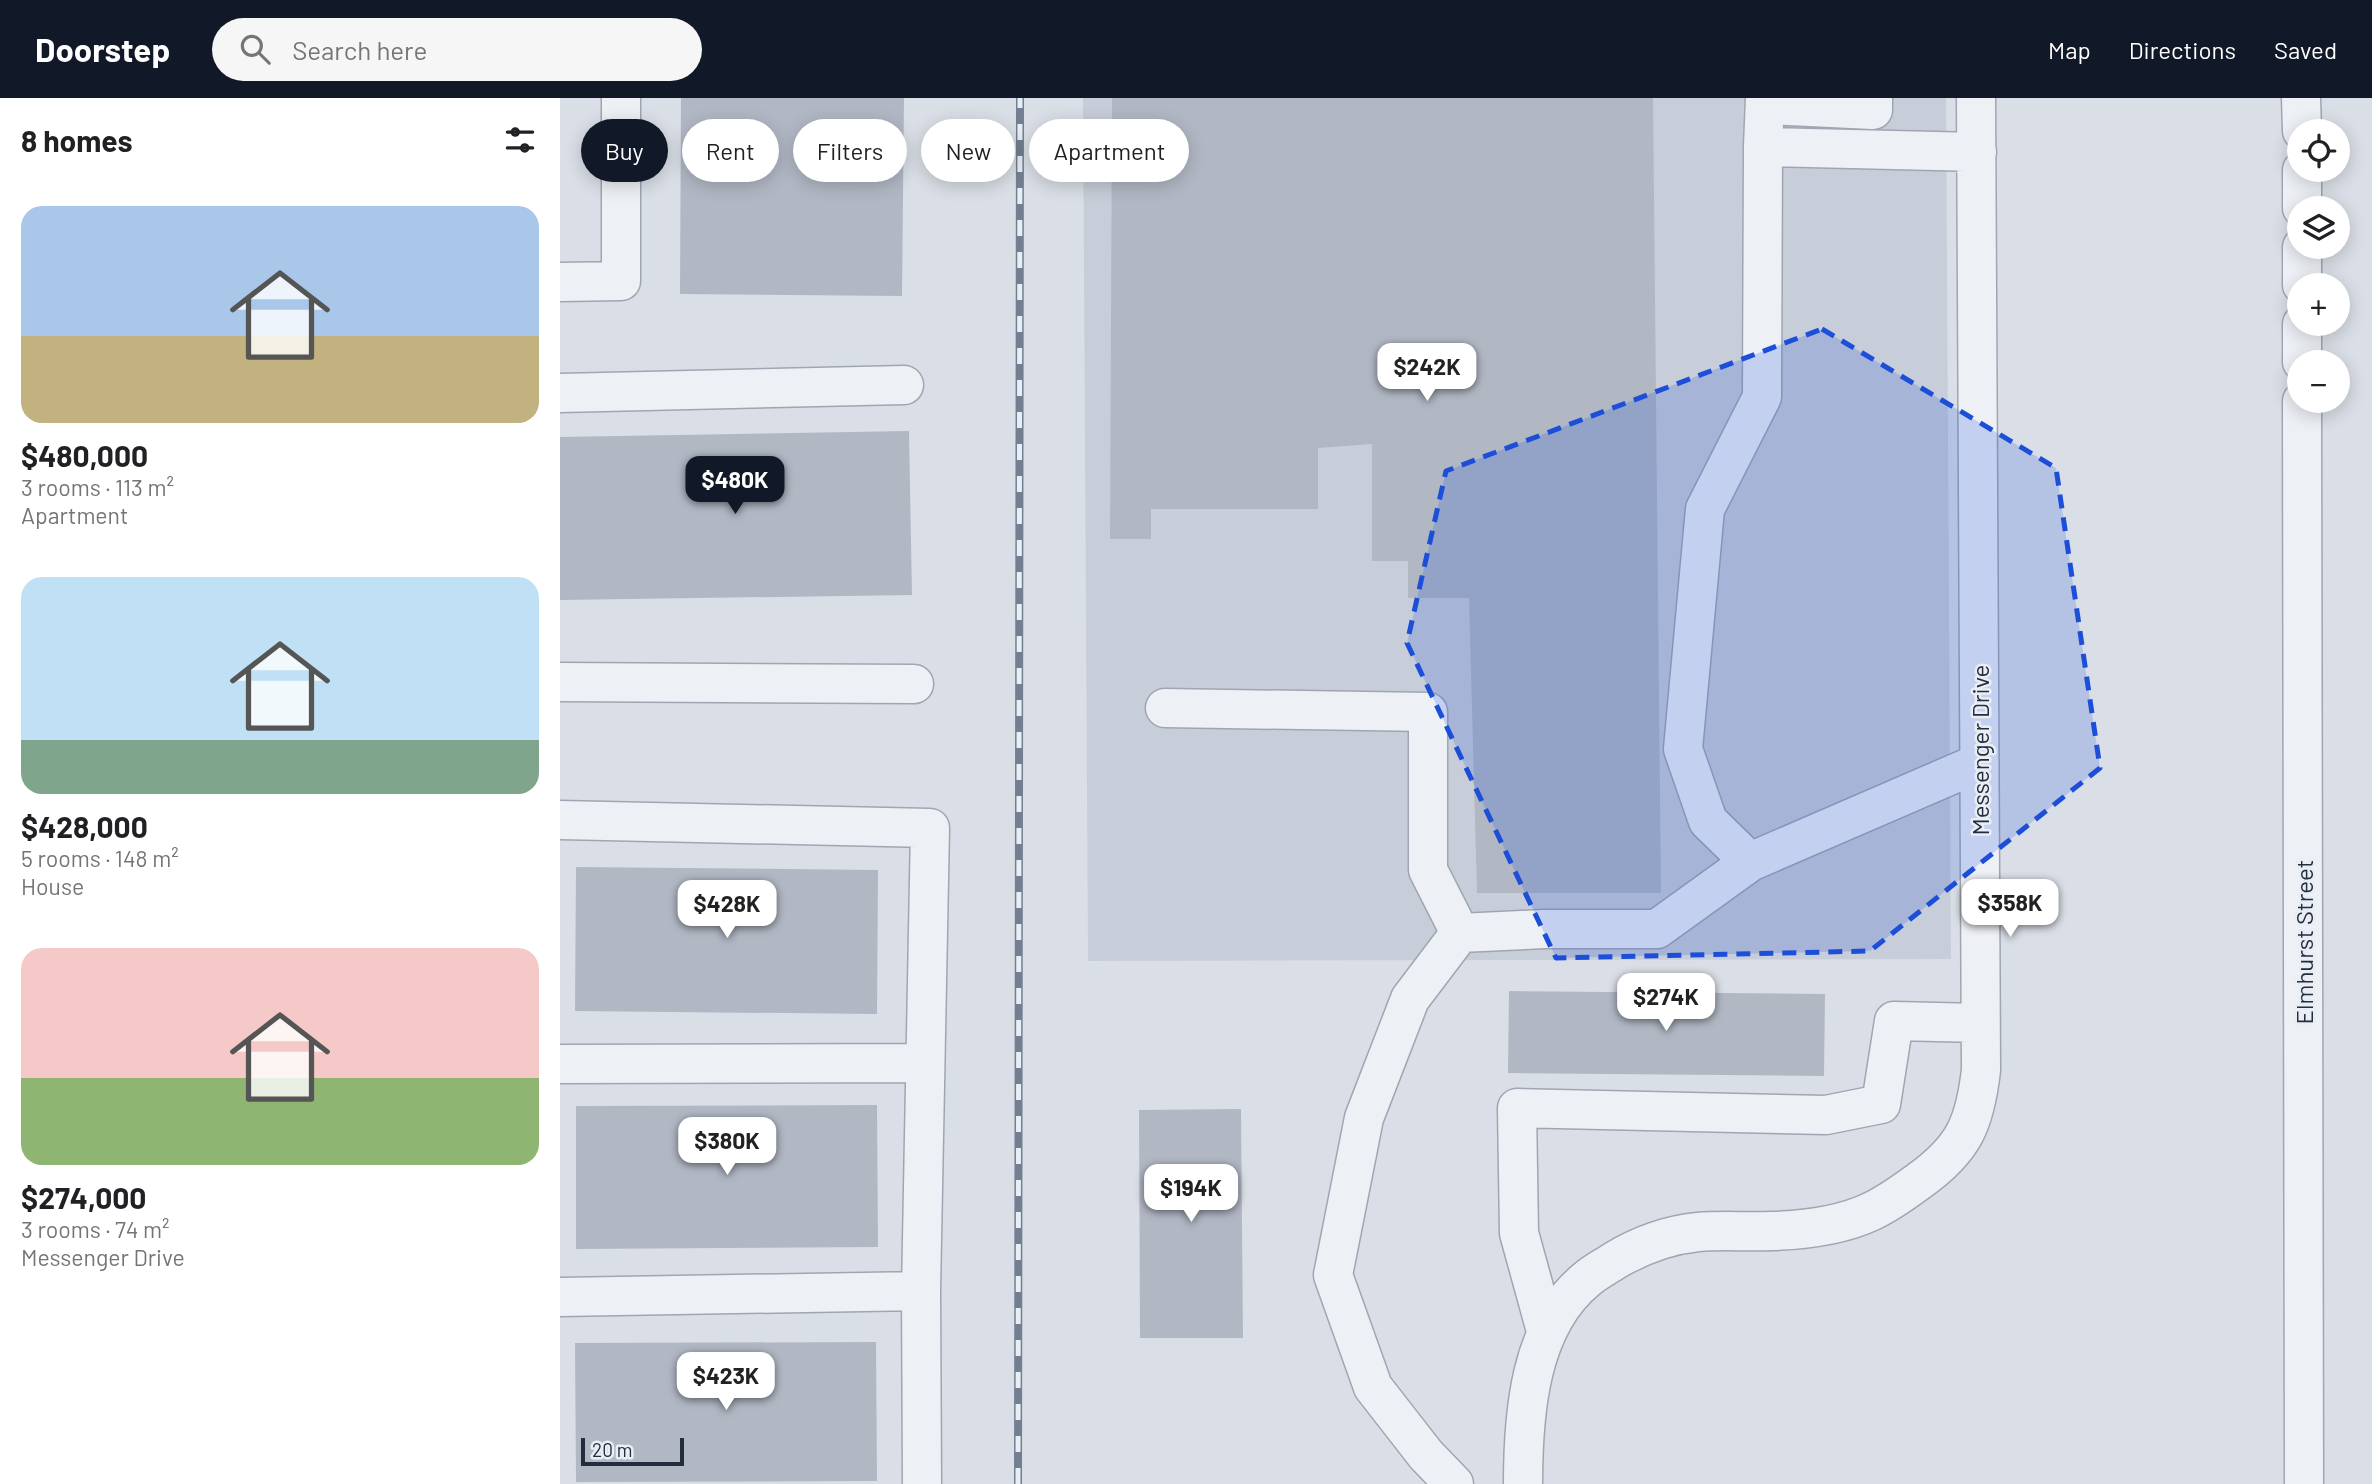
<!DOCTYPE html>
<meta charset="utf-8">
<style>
body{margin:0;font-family:Barlow,sans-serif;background:#f6f6f6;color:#202124;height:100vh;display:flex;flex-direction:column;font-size:26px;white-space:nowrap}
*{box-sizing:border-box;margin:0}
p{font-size:23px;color:#757577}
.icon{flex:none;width:38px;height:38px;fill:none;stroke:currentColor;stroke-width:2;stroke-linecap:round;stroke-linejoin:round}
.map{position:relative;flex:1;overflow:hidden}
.side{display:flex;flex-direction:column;background:#fff;width:560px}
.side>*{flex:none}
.banner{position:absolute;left:21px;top:21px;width:665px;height:63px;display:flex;gap:14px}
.buttons{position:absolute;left:1727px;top:21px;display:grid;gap:14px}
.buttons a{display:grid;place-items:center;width:63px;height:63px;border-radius:50%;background:#fff;box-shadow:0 4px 18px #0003;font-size:35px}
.scale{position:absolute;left:21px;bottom:18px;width:103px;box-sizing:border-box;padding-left:7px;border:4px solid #232d3e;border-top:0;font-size:19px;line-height:24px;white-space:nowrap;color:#232d3e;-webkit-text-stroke:5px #e9eef5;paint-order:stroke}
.price{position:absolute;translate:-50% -60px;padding:0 16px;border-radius:14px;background:#fff;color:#222;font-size:23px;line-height:46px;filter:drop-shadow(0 2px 4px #0008)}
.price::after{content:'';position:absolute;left:50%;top:42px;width:21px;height:16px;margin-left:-10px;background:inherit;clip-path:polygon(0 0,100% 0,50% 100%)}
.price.active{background:#111827;color:#fff}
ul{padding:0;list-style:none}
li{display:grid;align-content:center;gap:14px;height:371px;padding:0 21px}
li span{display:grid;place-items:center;height:217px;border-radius:21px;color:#555}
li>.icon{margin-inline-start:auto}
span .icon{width:126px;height:126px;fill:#fffc;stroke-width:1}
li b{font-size:30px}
h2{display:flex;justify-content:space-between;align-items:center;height:84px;padding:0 21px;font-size:30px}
.pill{padding:0 24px;border-radius:32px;background:#fff;box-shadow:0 4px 18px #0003;font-size:24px;line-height:63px}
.pill.active{background:#111827;color:#fff}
header{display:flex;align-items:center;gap:42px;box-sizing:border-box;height:98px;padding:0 35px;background:#111827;color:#fff}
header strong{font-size:33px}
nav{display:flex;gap:38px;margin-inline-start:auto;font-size:24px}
.search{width:490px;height:63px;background:#f6f6f6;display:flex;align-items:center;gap:18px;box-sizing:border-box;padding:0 24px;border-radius:38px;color:#757577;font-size:26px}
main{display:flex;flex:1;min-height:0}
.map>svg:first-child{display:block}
</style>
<header>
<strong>Doorstep</strong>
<div class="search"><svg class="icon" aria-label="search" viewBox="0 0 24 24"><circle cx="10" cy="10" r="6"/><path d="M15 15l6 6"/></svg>Search here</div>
<nav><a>Map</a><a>Directions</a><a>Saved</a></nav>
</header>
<main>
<section class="side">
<h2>8 homes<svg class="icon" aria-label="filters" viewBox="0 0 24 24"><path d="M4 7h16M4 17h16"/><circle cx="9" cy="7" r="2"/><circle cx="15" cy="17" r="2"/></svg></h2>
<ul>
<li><span style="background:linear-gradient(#a9c7e8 60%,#c2b280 0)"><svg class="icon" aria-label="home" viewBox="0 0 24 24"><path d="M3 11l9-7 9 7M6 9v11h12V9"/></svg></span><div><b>$480,000</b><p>3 rooms · 113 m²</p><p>Apartment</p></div></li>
<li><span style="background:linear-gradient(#bfe0f5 75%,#7fa58c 0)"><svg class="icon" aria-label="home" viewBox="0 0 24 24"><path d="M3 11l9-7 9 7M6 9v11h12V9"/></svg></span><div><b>$428,000</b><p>5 rooms · 148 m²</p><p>House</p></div></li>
<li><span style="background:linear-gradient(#f6c9c9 60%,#8fb573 0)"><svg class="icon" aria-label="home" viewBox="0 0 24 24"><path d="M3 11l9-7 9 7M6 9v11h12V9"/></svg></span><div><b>$274,000</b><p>3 rooms · 74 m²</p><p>Messenger Drive</p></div></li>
</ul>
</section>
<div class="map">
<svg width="1812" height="1386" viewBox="0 0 1812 1386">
<rect width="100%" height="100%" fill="#dadfe7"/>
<!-- built -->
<path fill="#c8ced9" d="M523,0H1386L1391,861L528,863Z"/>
<!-- building -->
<path fill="#b1b8c4" d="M121,0H344L342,198L120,196Z
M552,0H1093L1101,795H917L909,500H848V463H812V346L758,350V411H591V441H550Z
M349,333L352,497L0,502V339Z
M16,769L318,772L317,916L15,913Z
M949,893L1265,896L1264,978L948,975Z
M317,1007L318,1149L16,1151V1008Z
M681,1011L683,1240H580L579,1012Z
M316,1244L317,1383L16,1384L15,1245Z"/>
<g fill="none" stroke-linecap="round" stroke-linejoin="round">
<defs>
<path id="minor" d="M1205,0L1203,49L1417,54
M1741,0L1742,33
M1205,7L1313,12V0
M1742,72V110
M1742,149V187
M0,184L61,183V0
M1742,226V264
M0,295L344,287
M1742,303L1744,1386
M0,584L354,586
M605,610L868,614V772L900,835
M0,722L370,730L361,1193L362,1386
M1190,764L1148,723L1123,651L1145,411L1202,299L1203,49
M0,966L365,965
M0,1199L361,1193
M986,1233L959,1135L957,1010L1266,1017L1321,1006L1334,923L1420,925
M894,1386L866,1357L813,1289L773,1177L804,1020L850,901L900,835L984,831H1097L1190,764L1419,665
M963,1386C963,1317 969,1228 1027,1181C1035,1174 1045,1169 1054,1163C1079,1148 1108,1137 1138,1134C1162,1132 1187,1134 1212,1133C1243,1132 1282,1127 1310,1114C1328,1106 1344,1094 1359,1083C1404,1051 1415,1025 1421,972L1416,0"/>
</defs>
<!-- minor casing -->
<use href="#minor" stroke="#9fa6b1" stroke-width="41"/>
<!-- minor -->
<use href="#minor" stroke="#edf0f5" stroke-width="38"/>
<defs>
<path id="rail" d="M458,1386L460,0"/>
</defs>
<!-- rail casing -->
<use href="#rail" stroke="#727f92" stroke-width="8"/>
<!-- rail -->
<use href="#rail" stroke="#e9eef5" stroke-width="5" stroke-dasharray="16" stroke-linecap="butt"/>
</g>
<!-- marked area -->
<path fill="#1d4ed8" fill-opacity="0.2" stroke="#1d4ed8" stroke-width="5" stroke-dasharray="14 9" stroke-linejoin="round" d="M1262,231L1496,370L1540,670L1310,853L996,860L847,545L886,373Z"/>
<g text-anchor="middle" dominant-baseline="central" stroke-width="5" stroke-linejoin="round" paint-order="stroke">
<!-- street labels -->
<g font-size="24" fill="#232d3e" stroke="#e9eef5">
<text transform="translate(1419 652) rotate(-90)">Messenger Drive</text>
<text transform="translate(1743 844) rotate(-90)">Elmhurst Street</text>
</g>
</g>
</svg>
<div class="buttons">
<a><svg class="icon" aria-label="locate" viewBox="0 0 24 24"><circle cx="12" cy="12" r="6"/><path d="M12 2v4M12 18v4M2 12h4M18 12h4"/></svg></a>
<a><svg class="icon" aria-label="layers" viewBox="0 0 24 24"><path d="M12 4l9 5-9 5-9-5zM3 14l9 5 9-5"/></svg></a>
<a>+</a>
<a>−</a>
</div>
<div class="scale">20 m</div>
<b class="price" style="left:867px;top:305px">$242K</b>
<b class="price active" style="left:175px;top:418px">$480K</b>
<b class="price" style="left:1450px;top:841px">$358K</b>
<b class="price" style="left:167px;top:842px">$428K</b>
<b class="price" style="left:1106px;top:935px">$274K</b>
<b class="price" style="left:167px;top:1079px">$380K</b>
<b class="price" style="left:631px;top:1126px">$194K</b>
<b class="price" style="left:166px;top:1314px">$423K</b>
<div class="banner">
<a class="pill active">Buy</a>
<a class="pill">Rent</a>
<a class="pill">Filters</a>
<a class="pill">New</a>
<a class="pill">Apartment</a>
</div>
</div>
</main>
